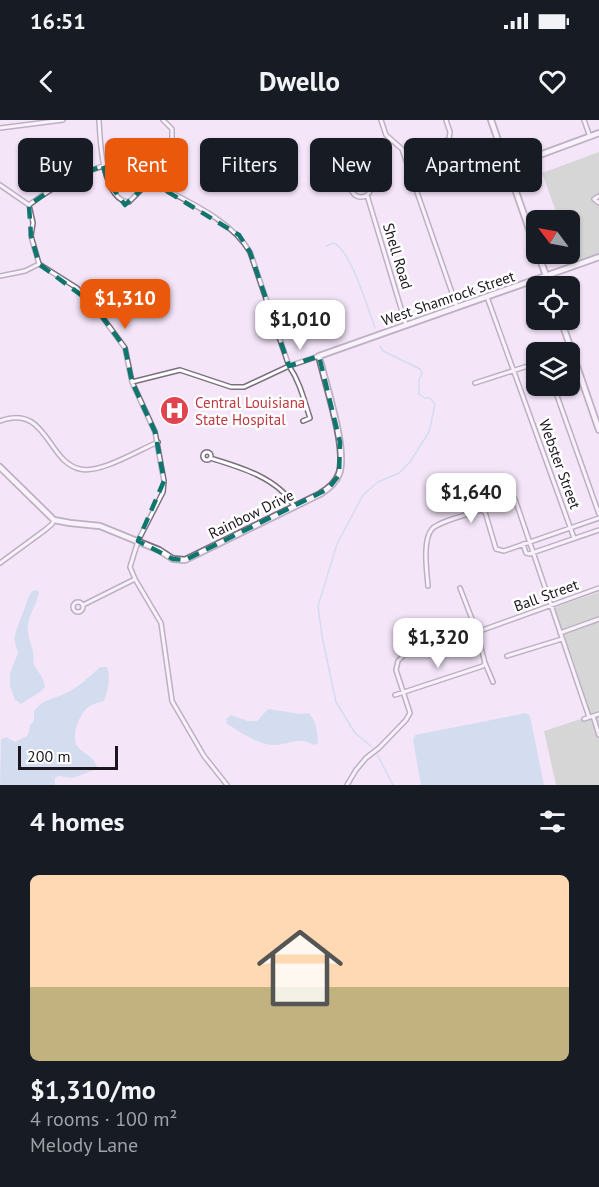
<!DOCTYPE html>
<meta charset="utf-8">
<style>
body{margin:0;font-family:"PT Sans",sans-serif;background:#242831;color:#f1f3f6;height:100vh;display:flex;flex-direction:column;font-size:22px;white-space:nowrap}
*{box-sizing:border-box;margin:0}
p{font-size:20px;color:#9ea1a6}
.icon{flex:none;width:33px;height:33px;fill:none;stroke:currentColor;stroke-width:2;stroke-linecap:round;stroke-linejoin:round}
.map{position:relative;height:665px;overflow:hidden}
.details{display:flex;flex-direction:column;background:#171b24;flex:1}
.details>*{flex:none}
.guide{position:absolute;left:18px;top:18px;width:564px;height:54px;display:flex;gap:12px}
.needle{width:39px;rotate:302deg}
.tools{position:absolute;left:526px;top:90px;display:grid;gap:12px}
.tools a{display:grid;place-items:center;width:54px;height:54px;border-radius:9px;background:#171b24;box-shadow:0 2px 4px #0004;font-size:30px}
.scale{position:absolute;left:18px;bottom:15px;width:100px;box-sizing:border-box;padding-left:6px;border:3px solid #1c171e;border-top:0;font-size:16px;line-height:21px;white-space:nowrap;color:#1c171e;-webkit-text-stroke:4px #fff;paint-order:stroke}
.price{position:absolute;translate:-50% -51px;padding:0 14px;border-radius:12px;background:#fff;color:#222;font-size:20px;line-height:39px;filter:drop-shadow(0 2px 3px #0008)}
.price::after{content:'';position:absolute;left:50%;top:36px;width:18px;height:14px;margin-left:-9px;background:inherit;clip-path:polygon(0 0,100% 0,50% 100%)}
.price.active{background:#ea580c;color:#fff}
ul{padding:0;list-style:none}
li{display:grid;align-content:center;gap:12px;height:318px;padding:0 30px}
li+li{border-top:2px solid #363941}
li span{display:grid;place-items:center;height:186px;border-radius:9px;color:#555}
li>.icon{margin-inline-start:auto}
span .icon{width:108px;height:108px;fill:#fffc;stroke-width:1}
li b{font-size:26px}
h2{display:flex;justify-content:space-between;align-items:center;height:72px;padding:0 30px;font-size:26px}
.chip{padding:0 21px;border-radius:9px;background:#171b24;box-shadow:0 2px 4px #0004;font-size:21px;line-height:54px}
.chip.active{background:#ea580c;color:#fff}
.status{display:flex;justify-content:space-between;align-items:center;height:42px;padding:0 30px;background:#171b24;direction:ltr}
.status svg{height:16px;fill:currentColor}
header{display:flex;justify-content:space-between;align-items:center;height:78px;padding:0 30px;background:#171b24;font-size:27px;font-weight:700}
.map>svg:first-child{display:block}
</style>
<div class="status"><b>16:51</b><svg viewBox="0 0 49 12"><path d="M0 12V9h3v3zM5 12V6h3v6zM10 12V3h3v9zM15 12V0h3v12zM26 1h20v11H26zM47 4h2v5h-2z"/></svg></div>
<header><svg class="icon" aria-label="back" viewBox="0 0 24 24"><path d="M15 5l-7 7 7 7"/></svg>Dwello<svg class="icon" aria-label="heart" viewBox="0 0 24 24"><path d="M12 20l-8-8c-3-5 5-10 8-4 3-6 11-1 8 4z"/></svg></header>
<div class="map">
<svg width="599" height="665" viewBox="0 0 599 665">
<rect width="100%" height="100%" fill="#f4e5f9"/>
<!-- green -->
<path fill="#b1c4ae" d="M599,32V133L574,142L570,130V100H559L542,53Z
M599,472V665H556L544,611L590,596L573,540L553,488Z"/>
<!-- water -->
<path fill="#add3e2" d="M37,470L39,472C37,484 29,494 28,505C26,519 36,529 33,543L43,559L45,567L40,572L21,584L15,580L10,566V553L18,533L14,519L16,511L29,476L32,471Z
M100,547H107C111,557 108,571 104,581C98,583 92,584 87,588C79,595 70,618 78,627C85,635 94,636 97,647L94,650L73,658L58,656L55,658V665H0L1,619L6,617L15,622C27,615 28,619 30,605L34,601V591C43,579 54,579 66,573C79,567 90,556 100,547Z
M268,589L300,594L309,593C316,601 318,613 318,623L314,625C297,616 293,624 276,625C259,626 241,612 227,604L226,599L231,595L248,601H257Z
M526,593L530,596L544,665H421L413,620L415,615Z"/>
<g fill="none" stroke-linecap="round" stroke-linejoin="round">
<!-- stream -->
<path stroke="#add3e2" stroke-width="1.5" d="M326,126L334,123C351,131 368,189 375,208
M372,627L355,613L336,582L322,516L318,486L337,424L363,375L378,362L399,353L410,342L429,312L435,284L430,278H425L419,274V260L422,253L420,249L383,231L380,226
M377,634L393,665"/>
<defs>
<path id="street" d="M99,0C100,20 102,80 129,82L150,61C183,80 230,98 250,132L289,246C300,262 304,280 310,298L303,301
M381,0L386,15L402,29L457,187
M584,0L590,17
M0,8L63,0
M406,39L449,19L450,12L446,0
M351 67a10 10 0 1 1 20 0a10 10 0 1 1-20 0Z
M150,61L172,21V9L163,0
M0,65L29,85L33,103L31,116L39,144L77,168L92,183L125,228L132,262L155,312L164,361L163,372L138,421L130,447L135,459L161,503L172,581L204,636L227,665
M367,75L406,205
M599,76L594,79L599,83
M29,85C54,66 73,56 103,46
M0,156L25,151L39,144
M487,177L574,418
M132,262L180,250L231,267H244L289,246L319,236
M475,263L537,243
M555,270L599,394
M0,301C47,283 47,342 80,349C100,354 139,330 158,322
M203 336a4 4 0 1 1 8 0a4 4 0 1 1-8 0Z
M210,338C240,347 278,358 294,386
M515,379L589,597
M523,424L526,433L529,434L599,410
M0,443L45,410L52,404L54,400
M428,466C427,453 422,420 432,409C439,401 470,394 481,390L485,392L496,429L504,431L599,398
M460,468L477,512L485,543L493,562
M73 487a5 5 0 1 1 10 0a5 5 0 1 1-10 0Z
M83,485L135,459
M560,513L599,499
M507,536L562,519
M395,575L483,546L485,543
M593,596L599,615
M584,599L599,594
M347,665L356,650L366,638L379,628L406,600L410,593L396,550L398,541L409,530L477,512L599,468"/>
<path id="secondary" d="M491,0L537,132
M507,47L599,13
M538,134L550,166
M561,200L599,310
M0,347L54,400L70,403L100,406L159,430L173,439L185,440L320,374C328,369 336,363 339,354C348,329 325,263 319,236L599,137"/>
</defs>
<!-- street casing -->
<use href="#street" stroke="#7c7081" stroke-width="6"/>
<!-- secondary casing -->
<use href="#secondary" stroke="#7c7081" stroke-width="8"/>
<!-- street -->
<use href="#street" stroke="#fff" stroke-width="3"/>
<!-- secondary -->
<use href="#secondary" stroke="#fff" stroke-width="4.5"/>
</g>
<!-- marked area -->
<path d="M0 0H599V665H0ZM103,46L108,62L125,85L150,61L239,115L250,132L289,246L319,236L340,322L339,355L328,369L185,440L173,439L138,421L164,361L155,312L132,262L125,228L92,183L39,144L31,116L29,85L69,58Z" fill="#f4e5f9" fill-opacity=".55" fill-rule="evenodd"/>
<path fill="none" stroke="#0f766e" stroke-width="4.5" stroke-dasharray="12 8" stroke-linejoin="round" d="M103,46L108,62L125,85L150,61L239,115L250,132L289,246L319,236L340,322L339,355L328,369L185,440L173,439L138,421L164,361L155,312L132,262L125,228L92,183L39,144L31,116L29,85L69,58Z"/>
<!-- icons -->
<defs>
<symbol id="hospital-disc" viewBox="-11 -11 22 22"><circle r="9.5" fill="#e0444e" stroke="#fff"/><path d="M-5-5h3v3.5h4V-5h3V5h-3V1.5h-4V5h-3Z" fill="#fff"/></symbol>
</defs>
<g fill-rule="evenodd">
<use href="#hospital-disc" x="158" y="274" width="33" height="33"/>
</g>
<g text-anchor="middle" dominant-baseline="central" stroke-width="5" stroke-linejoin="round" paint-order="stroke">
<!-- street labels -->
<g font-size="15" fill="#1c171e" stroke="#fff">
<text transform="translate(398 136) rotate(73)">Shell Road</text>
<text transform="translate(448 178) rotate(-19)">West Shamrock Street</text>
<text transform="translate(560 344) rotate(70)">Webster Street</text>
<text transform="translate(251 394) rotate(-26)">Rainbow Drive</text>
<text transform="translate(546 475) rotate(-20)">Ball Street</text>
</g>
<!-- health labels -->
<g font-size="15" fill="#be3a42" stroke="#fff" text-anchor="start">
<text x="195" y="282">Central Louisiana<tspan x="195" dy="17">State Hospital</tspan></text>
</g>
</g>
</svg>
<div class="tools">
<a><svg class="needle" viewBox="-14 -14 28 28"><path d="M0-13l5 13h-10z" fill="#e53935"/><path d="M0 13l5-13h-10z" fill="#9ea1a6"/></svg></a>
<a><svg class="icon" aria-label="locate" viewBox="0 0 24 24"><circle cx="12" cy="12" r="6"/><path d="M12 2v4M12 18v4M2 12h4M18 12h4"/></svg></a>
<a><svg class="icon" aria-label="layers" viewBox="0 0 24 24"><path d="M12 4l9 5-9 5-9-5zM3 14l9 5 9-5"/></svg></a>
</div>
<div class="scale">200 m</div>
<b class="price active" style="left:125px;top:210px">$1,310</b>
<b class="price" style="left:300px;top:231px">$1,010</b>
<b class="price" style="left:471px;top:404px">$1,640</b>
<b class="price" style="left:438px;top:549px">$1,320</b>
<div class="guide">
<a class="chip">Buy</a>
<a class="chip active">Rent</a>
<a class="chip">Filters</a>
<a class="chip">New</a>
<a class="chip">Apartment</a>
</div>
</div>
<section class="details">
<h2>4 homes<svg class="icon" aria-label="filters" viewBox="0 0 24 24"><path d="M4 7h16M4 17h16"/><circle cx="9" cy="7" r="2"/><circle cx="15" cy="17" r="2"/></svg></h2>
<ul>
<li><span style="background:linear-gradient(#ffd9b3 60%,#c2b280 0)"><svg class="icon" aria-label="home" viewBox="0 0 24 24"><path d="M3 11l9-7 9 7M6 9v11h12V9"/></svg></span><div><b>$1,310/mo</b><p>4 rooms · 100 m²</p><p>Melody Lane</p></div></li>
</ul>
</section>
